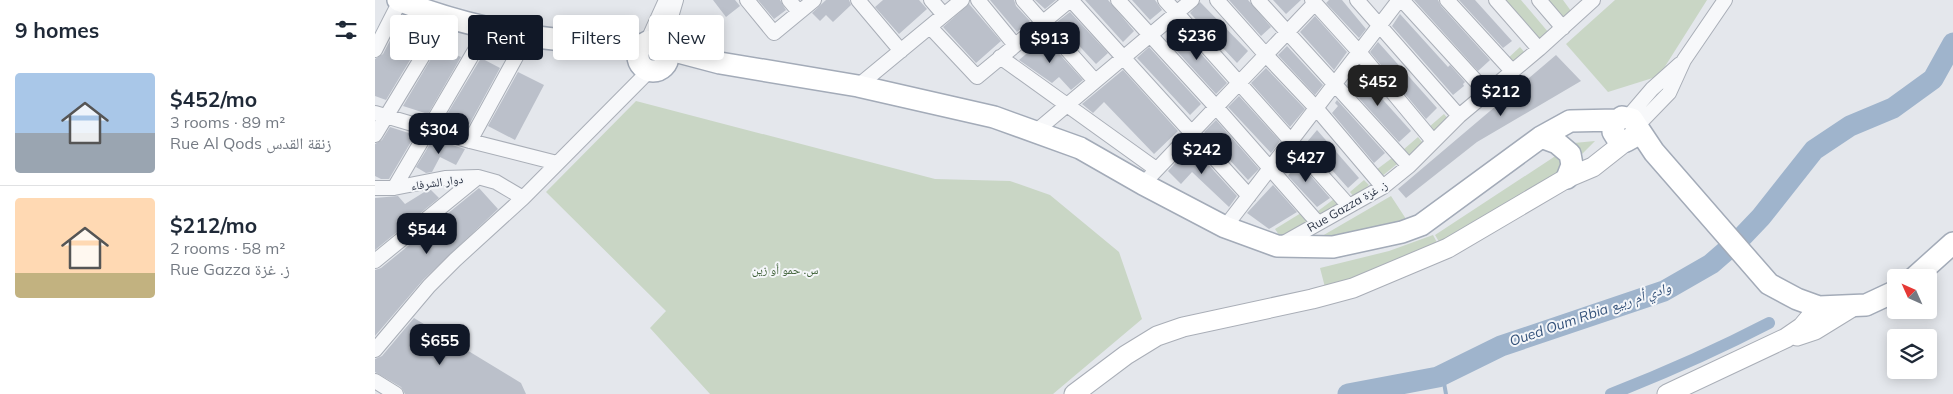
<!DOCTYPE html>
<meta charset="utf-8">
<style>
body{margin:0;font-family:Mulish,"Noto Naskh Arabic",sans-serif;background:#f6f6f7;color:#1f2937;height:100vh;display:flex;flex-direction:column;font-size:19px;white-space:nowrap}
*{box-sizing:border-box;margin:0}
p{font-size:16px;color:#747a83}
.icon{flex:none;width:28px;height:28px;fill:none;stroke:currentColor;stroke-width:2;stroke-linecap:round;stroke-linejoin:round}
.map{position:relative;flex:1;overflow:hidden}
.drawer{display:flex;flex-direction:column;background:#fff;width:375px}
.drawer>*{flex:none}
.guide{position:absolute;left:15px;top:15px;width:475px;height:45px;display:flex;gap:10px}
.needle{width:32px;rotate:315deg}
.controls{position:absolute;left:1512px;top:269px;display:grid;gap:10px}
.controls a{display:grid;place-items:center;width:50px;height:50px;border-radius:5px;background:#fff;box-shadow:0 2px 12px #0003;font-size:25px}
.price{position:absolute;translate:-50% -42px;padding:0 11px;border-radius:10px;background:#111827;color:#fff;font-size:16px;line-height:32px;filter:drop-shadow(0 1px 2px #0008)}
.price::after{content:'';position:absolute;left:50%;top:30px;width:15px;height:11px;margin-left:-8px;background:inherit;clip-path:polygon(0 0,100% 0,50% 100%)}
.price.selected{background:#222;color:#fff}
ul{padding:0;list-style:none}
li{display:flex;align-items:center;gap:15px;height:125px;padding:0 15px}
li+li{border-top:1px solid #e0e1e3}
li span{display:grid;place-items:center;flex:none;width:140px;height:100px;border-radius:5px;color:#555}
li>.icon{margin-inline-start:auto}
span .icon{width:60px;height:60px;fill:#fffc;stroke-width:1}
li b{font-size:21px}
h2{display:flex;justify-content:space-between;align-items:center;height:60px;padding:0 15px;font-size:21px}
.chip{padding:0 18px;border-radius:5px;background:#fff;box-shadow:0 2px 12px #0003;font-size:18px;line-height:45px}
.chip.selected{background:#111827;color:#fff}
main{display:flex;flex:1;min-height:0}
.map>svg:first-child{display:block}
</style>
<main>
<section class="drawer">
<h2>9 homes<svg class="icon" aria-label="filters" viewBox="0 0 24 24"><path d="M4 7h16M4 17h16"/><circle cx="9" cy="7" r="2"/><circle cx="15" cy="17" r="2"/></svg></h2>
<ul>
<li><span style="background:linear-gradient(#a9c7e8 60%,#9aa5b1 0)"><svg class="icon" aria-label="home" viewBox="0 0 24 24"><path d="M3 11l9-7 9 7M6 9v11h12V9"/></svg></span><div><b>$452/mo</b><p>3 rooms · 89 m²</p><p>Rue Al Qods زنقة القدس</p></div></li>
<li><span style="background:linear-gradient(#ffd9b3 75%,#c2b280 0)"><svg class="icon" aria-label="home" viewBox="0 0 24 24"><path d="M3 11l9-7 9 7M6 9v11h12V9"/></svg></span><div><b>$212/mo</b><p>2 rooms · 58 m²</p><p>Rue Gazza ز. غزة</p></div></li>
</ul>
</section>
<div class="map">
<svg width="1578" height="394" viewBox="0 0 1578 394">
<rect width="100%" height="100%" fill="#e4e7ec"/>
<!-- green -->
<path fill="#c9d6c5" d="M1124,0H1146L1174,33L1161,43Z
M1166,0H1188L1196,11L1183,21Z
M1240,0H1332L1284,76L1233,92L1191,44Z
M1145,47L1150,53L1135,66L1130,61Z
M261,101L560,179L635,181L675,195L744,252L767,319L678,394H335L275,328L291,311L171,192Z
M1069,114L1074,120L1059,133L1054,127Z
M1043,137L1048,143L1033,156L1028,150Z
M1220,141L1207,154L1199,143Z
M1182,155L1191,167L1066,245L1060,235Z
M1017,158L1022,164L1006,177L1001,170Z
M989,180L994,185L980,198L975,192Z
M1016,196L1033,222L948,239L947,236Z
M959,199L964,205L948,217L943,211Z
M926,213L933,222L906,238L900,229Z
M1058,235L1064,246L951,291L945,268L1014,251Z"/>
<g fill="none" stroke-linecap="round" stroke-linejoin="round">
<!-- stream -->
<path stroke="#9fb4cc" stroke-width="4" d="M1063,377L1069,383L1071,394"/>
<!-- canal -->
<path stroke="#9fb4cc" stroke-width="12" d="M1236,394C1290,373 1342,350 1394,323"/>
<!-- river -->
<path stroke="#9fb4cc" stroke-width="21" d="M973,394L1063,377L1126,346L1289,291L1336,264L1366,238L1386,217L1439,150L1475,126L1518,108L1558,79L1578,43"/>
</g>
<!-- building -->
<path fill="#bbc0ca" d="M338,0H360L365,6L351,17Z
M383,0H405L411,10L399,19Z
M451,0H474L476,5L458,22L451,15L445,21L437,13Z
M508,0H544L552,9L524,34L500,7Z
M615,0H639L641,6L655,21L642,32Z
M660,0H681L670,9Z
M710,0H733L759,31L748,42Z
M757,0H780L787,10L775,20Z
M854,0H873L896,27L886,36Z
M898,0H926L911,14Z
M954,0H967L991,29L984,38L951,3Z
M1039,0H1063L1066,6L1115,60L1114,61L1103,71Z
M1084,0H1100L1137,41L1128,48Z
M825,2L873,51L862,63L815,13Z
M594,4L626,41L601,63L568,27Z
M695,12L733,53L721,64L682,22Z
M1025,14L1073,67L1075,65L1090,82L1088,84L1089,86L1078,95L1017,26Z
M940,16L972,52L959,70L925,32Z
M803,28L852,83L841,94L791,39Z
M19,33L44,45L11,100L0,96V59L8,54Z
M667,35L708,80L696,90L684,77L677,83L644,60L657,49L654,45Z
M1003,42L1062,108L1051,119L995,52Z
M912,46L948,85L940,95L903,55Z
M63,47L86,57L53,114L28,106Z
M774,47L826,104L815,115L762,58Z
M1181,55L1206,81L1102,142L1031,198L1023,189Z
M106,58L125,68L94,125L81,117L79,120L71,116Z
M891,68L930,109L915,127L876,83Z
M748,70L803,131L779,154L729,102L718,113L707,104Z
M982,71L1036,131L1024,142L972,85Z
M143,72L169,85L140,140L113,126Z
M864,96L905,141L896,153L853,107Z
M962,100L1010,153L999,163L957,113L963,106L960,103Z
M841,120L884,169L873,180L829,132Z
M15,127L40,135L14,179H6L0,176V144L7,140Z
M942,130L984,178L973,188L932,142Z
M58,139L90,149L81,165L65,157L57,172L51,173L41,167Z
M816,146L862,196L854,207L817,172L806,184L793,171Z
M919,157L955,198L942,207L913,176L915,173L910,167Z
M898,185L922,212L894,229L872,213Z
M104,188L123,209L48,280L0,336V270L6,268Z
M56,190L64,198L0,250V198L23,196L30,204L51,191Z
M39,318L146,383L151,394H30L26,387L0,372V359L7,356Z"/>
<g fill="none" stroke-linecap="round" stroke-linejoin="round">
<defs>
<path id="street" d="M372,0L399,33L439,0
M414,0L424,12
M483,0L526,51
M556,0L569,15
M603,0L640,45
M648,0L720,81
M696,0L874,196
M743,0L841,107L943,223
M790,0L974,206
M842,0L890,54L941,108L1008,187
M883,0L1034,166
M937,0L984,52L1058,141
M982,0L1084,116
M1027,0L1111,92
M1072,0L1137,71
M1121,0L1164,49
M1164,0L1188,28
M555,27L602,77L695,0
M272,42L291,0
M288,44L301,0
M0,50L25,1
M625,57L781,169
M483,86L587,0
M0,113L95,141L182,163
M1253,117L1277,89L1305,64
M1262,126L1294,93L1309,60L1350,0
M660,132L817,0
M0,135L72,16
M95,141L153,35
M768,184L940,3
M0,188H19L70,178L103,177L121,182L148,198
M19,188L113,28
M850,227L1024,0
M905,245L1008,187L1034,166L1084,116L1164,49L1218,0
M0,261L103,177
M0,350L54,286L80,260L148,198L274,71
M0,381L21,394"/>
<path id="secondary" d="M1422,336L1440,330L1479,306
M699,394L751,355L782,336L808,327L937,299L978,288L1073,248L1192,178L1218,167L1251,141
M1292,394L1411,338L1427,327L1444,307"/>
<path id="primary" d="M23,0C100,31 185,44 267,45
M263 56a15 15 0 1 1 30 0a15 15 0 1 1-30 0Z
M292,49L345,63L483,86L619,117L705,148L768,184L850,227L902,246L958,247L1027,232L1046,225L1166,137L1195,121L1242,120
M1262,128L1260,136L1251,141L1243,140L1238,132L1240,122L1247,117L1257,119L1279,152L1394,284L1422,299L1444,307L1491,305L1521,291
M1166,137L1182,143L1195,154L1197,165L1192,178
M1539,278L1578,243"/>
</defs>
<!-- street casing -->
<use href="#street" stroke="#a9aeb7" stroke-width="16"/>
<!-- secondary casing -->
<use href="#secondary" stroke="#a9aeb7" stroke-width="21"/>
<!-- primary casing -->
<use href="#primary" stroke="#a3abb8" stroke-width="24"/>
<!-- street -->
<use href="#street" stroke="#f7f8fa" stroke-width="14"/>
<!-- secondary -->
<use href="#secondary" stroke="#fff" stroke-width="19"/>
<!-- primary -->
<use href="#primary" stroke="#fff" stroke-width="21"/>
</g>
<g text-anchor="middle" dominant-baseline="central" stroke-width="4" stroke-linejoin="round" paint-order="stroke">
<!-- street labels -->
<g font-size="12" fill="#2b3445" stroke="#f4f6f9">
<text transform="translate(62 182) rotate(-8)">دوار الشرفاء</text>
<text transform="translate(972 206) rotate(-30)">Rue Gazza ز. غزة</text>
</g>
<!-- park labels -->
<g font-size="12" fill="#3f6138" stroke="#f4f6f9">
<text x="410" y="269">س. حمو أو زين</text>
</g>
<!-- water labels -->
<g font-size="14" font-style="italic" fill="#34527a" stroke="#f4f6f9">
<text transform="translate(1215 314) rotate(-19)">Oued Oum Rbia وادي أم ربيع</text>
</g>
</g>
</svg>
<div class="controls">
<a><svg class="needle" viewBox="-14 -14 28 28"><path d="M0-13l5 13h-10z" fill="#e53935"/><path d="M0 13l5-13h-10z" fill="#747a83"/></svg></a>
<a><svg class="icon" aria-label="layers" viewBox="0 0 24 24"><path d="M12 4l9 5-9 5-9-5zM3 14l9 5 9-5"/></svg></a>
</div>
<b class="price" style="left:822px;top:61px">$236</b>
<b class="price" style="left:675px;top:64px">$913</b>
<b class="price selected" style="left:1003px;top:107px">$452</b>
<b class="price" style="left:1126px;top:117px">$212</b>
<b class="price" style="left:64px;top:155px">$304</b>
<b class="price" style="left:827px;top:175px">$242</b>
<b class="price" style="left:931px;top:183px">$427</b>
<b class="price" style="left:52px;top:255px">$544</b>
<b class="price" style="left:65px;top:366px">$655</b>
<div class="guide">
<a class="chip">Buy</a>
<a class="chip selected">Rent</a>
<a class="chip">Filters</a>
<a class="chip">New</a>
</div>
</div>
</main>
